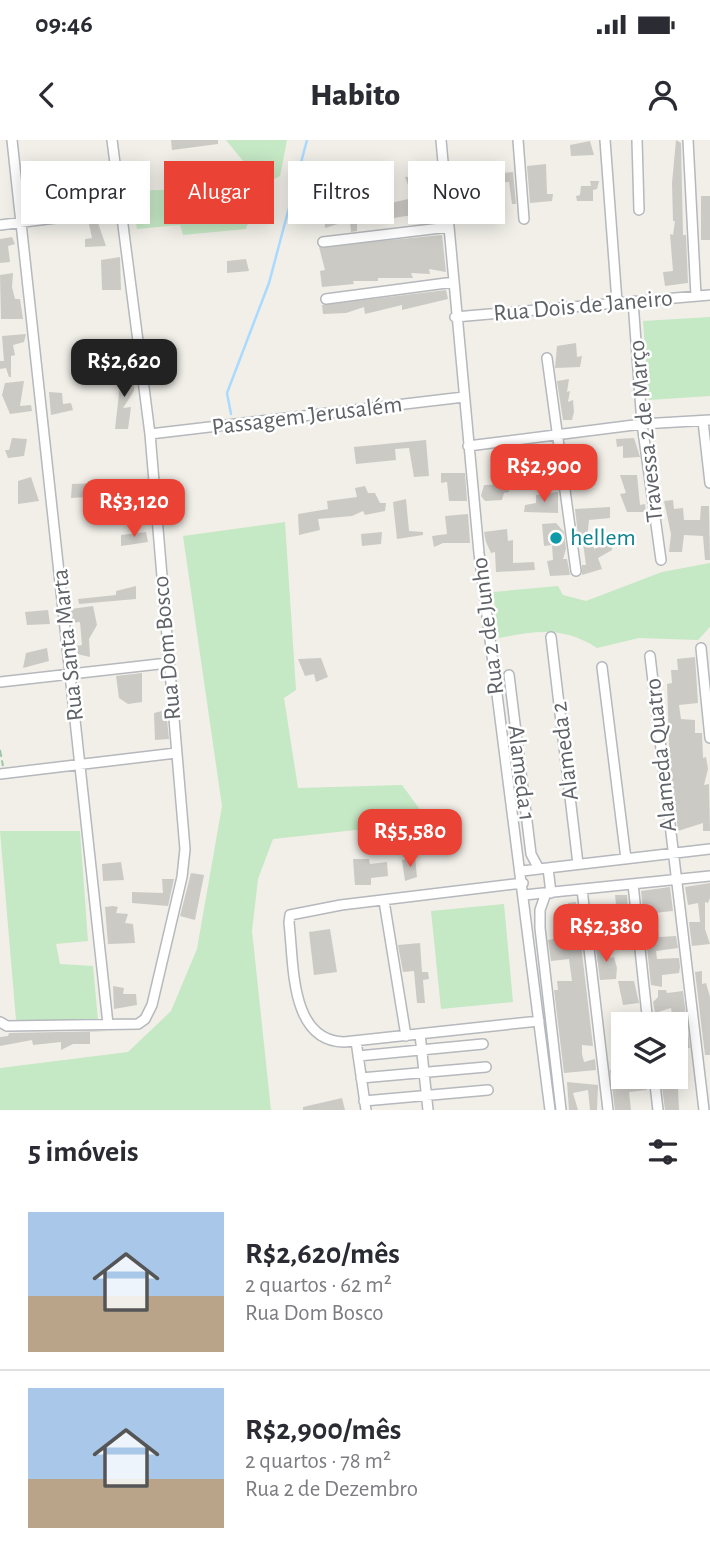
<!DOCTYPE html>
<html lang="pt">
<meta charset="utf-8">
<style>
body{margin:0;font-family:"Alegreya Sans",sans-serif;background:#f2f2f3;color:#2b2b33;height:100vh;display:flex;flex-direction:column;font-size:26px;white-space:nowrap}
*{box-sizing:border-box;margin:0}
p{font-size:23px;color:#7c7c81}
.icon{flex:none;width:38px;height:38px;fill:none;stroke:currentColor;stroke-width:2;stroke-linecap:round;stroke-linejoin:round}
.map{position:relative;height:970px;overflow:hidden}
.panel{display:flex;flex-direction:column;background:#fff;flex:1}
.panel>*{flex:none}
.hud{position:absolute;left:21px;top:21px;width:668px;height:63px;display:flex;gap:14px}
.buttons{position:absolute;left:611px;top:872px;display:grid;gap:14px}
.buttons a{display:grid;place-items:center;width:77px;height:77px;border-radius:0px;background:#fff;box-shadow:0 4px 18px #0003;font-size:35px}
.price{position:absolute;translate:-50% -60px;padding:0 16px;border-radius:14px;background:#ea4335;color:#fff;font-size:23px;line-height:46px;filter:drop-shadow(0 2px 4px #0008)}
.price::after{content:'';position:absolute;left:50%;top:42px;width:21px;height:16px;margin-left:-10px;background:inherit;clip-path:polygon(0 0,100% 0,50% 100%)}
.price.selected{background:#222;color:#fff}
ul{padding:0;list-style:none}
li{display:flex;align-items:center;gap:21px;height:175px;padding:0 28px}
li+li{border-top:2px solid #e1e1e2}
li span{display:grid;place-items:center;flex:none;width:196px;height:140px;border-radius:0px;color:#555}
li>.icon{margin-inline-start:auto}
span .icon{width:84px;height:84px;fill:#fffc;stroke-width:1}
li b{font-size:30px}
h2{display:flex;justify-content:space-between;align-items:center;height:84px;padding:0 28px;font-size:30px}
.chip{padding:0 24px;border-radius:0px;background:#fff;box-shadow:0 4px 18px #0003;font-size:24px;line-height:63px}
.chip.selected{background:#ea4335;color:#fff}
.status{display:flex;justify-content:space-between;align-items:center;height:49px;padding:0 35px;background:#fff;direction:ltr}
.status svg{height:19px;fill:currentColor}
header{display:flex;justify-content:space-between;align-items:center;height:91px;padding:0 28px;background:#fff;font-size:32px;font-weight:800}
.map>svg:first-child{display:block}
</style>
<div class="status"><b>09:46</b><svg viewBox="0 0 49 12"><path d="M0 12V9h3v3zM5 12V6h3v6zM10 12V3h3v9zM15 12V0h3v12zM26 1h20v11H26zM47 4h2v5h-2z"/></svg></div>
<header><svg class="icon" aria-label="back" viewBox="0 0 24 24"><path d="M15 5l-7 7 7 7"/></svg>Habito<svg class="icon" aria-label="person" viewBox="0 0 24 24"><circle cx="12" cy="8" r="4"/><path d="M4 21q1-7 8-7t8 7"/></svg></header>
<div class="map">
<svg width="710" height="970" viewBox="0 0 710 970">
<rect width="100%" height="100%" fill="#f1efe8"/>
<!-- green -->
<path fill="#c5e8c5" d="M226,0H287L280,36L260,46L246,89L183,95L180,85L137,89L131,51L187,49L203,40L238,34L243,21Z
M710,177V256L649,260L643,181Z
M285,382L296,550L284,558L298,648L402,645L429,682L273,699L258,739L252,791L271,970H0V928L128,912L171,871L197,809L222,666L183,396Z
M710,423V487L698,500L639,498L597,508C564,486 535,491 499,498L493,452L558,446L563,455L586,461L662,432Z
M0,691H80L88,801L56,804L60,824L93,826L98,880H16Z
M504,764L513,862L441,869L431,771Z"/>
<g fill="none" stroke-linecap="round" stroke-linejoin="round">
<!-- stream -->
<path stroke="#aadaff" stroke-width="2.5" d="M231,274L227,253L269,143L307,0"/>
</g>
<!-- building -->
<path fill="#cccac5" d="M171,0H218V4L172,10Z
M676,0L681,3L683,95H686L688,143L665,146L663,132L673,131L670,94L673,95L675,81H673L672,43Z
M590,1L594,15L571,16L570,5Z
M379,21L380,36L358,38L357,24Z
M546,24L547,54H553L552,61L530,63L527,26Z
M513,32L516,64H512L509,42L495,43L493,34Z
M437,35L440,75L436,76L426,36Z
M424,36V83L416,84L415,76H406L357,84V91L351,92L350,80L325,88L324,70L340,63V66L364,65L363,60L376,64L386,61V64L413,58L405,37Z
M590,41H599L597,49L593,50V61H577L576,56L580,55L581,46H591Z
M460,45L495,46L493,63L463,64Z
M701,56H710V100H701Z
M98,83L106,106L85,107V99L92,98L89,84Z
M442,95L446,132L429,129L430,134L411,133L413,138H378V141H353L354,144L322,147L320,131L325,130L319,107Z
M12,97L15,104L8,106L10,122L0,123V99Z
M120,117L121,150H102L101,120Z
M246,119L249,131L227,133V121Z
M13,133L12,147L15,159H20L23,179H1L0,135Z
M446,150L448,159L402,170V165L365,174L364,167L346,173L323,174L322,165Z
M26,194L24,202L13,205L15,215L11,216V237H9L6,228L0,229V221H4L2,196Z
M576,203L577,217L582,216L580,227L555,228L557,206Z
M115,231H126L134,241V251L123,268L131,267L128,289H115L120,245H116Z
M569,239L567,252L570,251L568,262L573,260L574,272L572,280H563L557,241Z
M24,241L20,266L31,265L32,271L10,274L2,255L5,243Z
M49,252L62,253L63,264L71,263L73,270L51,275Z
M12,298L27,299L24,316L8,318L5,310H9Z
M634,298L640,317L623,318V306L617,307L616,299Z
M426,300L429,336L414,337L409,308L395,309L396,320L356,324L354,307Z
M550,305L553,316L527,318L528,307Z
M584,314L587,322L579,323L582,339H571L567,315Z
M441,333H465L467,361H449L447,342L441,343Z
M620,335H637L640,365L645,364L646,372H627L620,354L626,353Z
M31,337L39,361L18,364V341Z
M98,343L107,362L88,361L87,357L71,358L72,344Z
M508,344L509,352L504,353L502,360L485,361L481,356L484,345Z
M365,346L368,353H375L380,363H386L385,371L365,375L363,371L352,376L318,379L320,390L299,395L298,374L328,369L327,361L357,357L355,348Z
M558,352V373L524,372L525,365L536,363V355Z
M406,359L409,391L423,392V395L397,399L393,362Z
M673,360L674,369L683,368L684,380H700L701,366H709L710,420H705L703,396L684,395L682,412H669L671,394L664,361Z
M610,367V378L589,380L587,398H593L594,409L613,400L612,410L598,418L602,429L582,435V425H586L583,403H579L575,369Z
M468,374L470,403H443L434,407L432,396L447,394L445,376Z
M556,383L564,392L566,409L563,419H567L570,435L550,436L547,421L553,420L552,405L544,406L542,384Z
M507,389L508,401L513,400V423L534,422L535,430L496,432L495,412L491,413L486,402L484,392Z
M146,392L148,402L121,406V395Z
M382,392L381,404L362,406L361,394Z
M136,446V459L79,464L78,459L116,455V451Z
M93,466L97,485L89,499L90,517L77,514L76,506L82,505L80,482L72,483L71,469Z
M48,470L50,484L27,485L25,472Z
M47,508L49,521L23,528L26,513Z
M695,517L698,563L679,565L681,579L695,580V593H702L703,618L706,617L708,629L704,645L709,644L710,691H703V683L678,691L670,629L667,544L672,543L671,530H678L677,519Z
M321,518L328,537L316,542L314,534L305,536L298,519Z
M142,533V562L128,564L119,558L116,536Z
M166,570L169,599L155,600L154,573Z
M415,717L417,737L405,741L402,720Z
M353,719H369L370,724L387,722L388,736L371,738V745H355Z
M121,722L124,740L103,741L102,724Z
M191,733L204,735L195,780L180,776Z
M162,739H174L168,766L132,763V752L163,753Z
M710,743V758L708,763L705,762V789L710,804L692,806L689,782H700L698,763L688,765L685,747Z
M670,747L673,771L654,773L659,797L676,796L678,808L656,811L657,819L679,818L680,827L679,833L662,835V847L651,845L641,751Z
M615,755H627L629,789L613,790L610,775L604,777L603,765L616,764Z
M576,762L593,906L582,905V914L584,922L595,919L596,930L564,933L554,850H558L557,841H572L569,819L551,821L548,800L563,797L566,800L565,784L571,786L568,763Z
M113,766L118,767L116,773L128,774L125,783L133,784L135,803L108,804L105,767Z
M330,789L337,832L314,835L309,792Z
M420,803L422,832H428L429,839L423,840L425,863H417L414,831L403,832L398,805Z
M611,807L610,818L614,817L617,828L616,839L600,840L596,809Z
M702,831V844L706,843L710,857V915H705L695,832Z
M618,841H634L639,863L623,865Z
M113,846L124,848L123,854H136L137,865L114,869Z
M658,850H666L667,853L683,851L690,908H678L679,896L676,897L671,868L655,873L653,862L658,857Z
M108,891L90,892V904H73L61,910V902L33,905L32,900L0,906V897L8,896L9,893Z
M623,927V936H647V950L629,952L631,970H615L610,930Z
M673,936L678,949L679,970H665L661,938Z
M567,942L598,945L597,970H590L588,950L573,953L578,970H569Z
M342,958L345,970H303V967Z"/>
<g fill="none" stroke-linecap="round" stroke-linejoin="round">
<defs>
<path id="minor" d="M12,0L108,884
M441,0L479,413L550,970
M518,0L524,79
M605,0L617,162
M637,0L639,70
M688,0L696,156
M0,85L119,70
M323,102L449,87
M326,159L454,142
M633,161L642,284L661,420
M455,177L710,155
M547,218L576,431
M703,281L710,343
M150,294L464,257
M468,306L642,284L710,280
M551,497L578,724
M701,508L710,598
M650,516L704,970
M602,527L626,719
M509,535L531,714L539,729
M0,542L168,523
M0,634L176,613
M548,728L551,753
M522,731L710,709
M523,743L341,765L290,775L289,783C294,822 289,901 344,902L539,881
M633,744L648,884
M582,749L608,970
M546,753L540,770V788L561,970
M524,755L710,736
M384,761L406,896
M0,882L7,886L138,884L145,879L152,865L182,737L185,709L150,294L112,0
M420,894L428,970
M356,901L366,970
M358,916L483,904
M654,936L658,970
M361,938L486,927
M364,961L488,950"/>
</defs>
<!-- minor casing -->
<use href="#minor" stroke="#b5b8bc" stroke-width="12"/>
<!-- path -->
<path stroke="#9cc7a9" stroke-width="2" stroke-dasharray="7 3.5" stroke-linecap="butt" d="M0,610L3,626"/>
<!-- minor -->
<use href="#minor" stroke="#fff" stroke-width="9"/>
</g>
<!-- markers -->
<circle fill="#0f9aa8" stroke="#fff" stroke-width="2.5" cx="556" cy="398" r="7"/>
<g text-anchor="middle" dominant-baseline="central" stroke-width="5" stroke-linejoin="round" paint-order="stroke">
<!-- street labels -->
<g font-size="24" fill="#5f6368" stroke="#fff">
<text transform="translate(583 166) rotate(-5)">Rua Dois de Janeiro</text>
<text transform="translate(307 276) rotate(-7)">Passagem Jerusalém</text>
<text transform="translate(646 291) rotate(-96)">Travessa 2 de Março</text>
<text transform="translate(488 486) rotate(-97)">Rua 2 de Junho</text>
<text transform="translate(68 505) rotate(-96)">Rua Santa Marta</text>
<text transform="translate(167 508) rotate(-95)">Rua Dom Bosco</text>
<text transform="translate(565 611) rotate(-97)">Alameda 2</text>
<text transform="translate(661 615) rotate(-96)">Alameda Quatro</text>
<text transform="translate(521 633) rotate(83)">Alameda 1</text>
</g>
<!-- culture labels -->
<g font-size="24" fill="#0d838f" stroke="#fff" text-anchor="start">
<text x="570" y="398">hellem</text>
</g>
</g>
</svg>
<div class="buttons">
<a><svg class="icon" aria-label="layers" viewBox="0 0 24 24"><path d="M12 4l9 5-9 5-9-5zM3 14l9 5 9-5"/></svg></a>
</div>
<b class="price selected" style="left:124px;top:259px">R$2,620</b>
<b class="price" style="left:544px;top:364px">R$2,900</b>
<b class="price" style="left:134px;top:399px">R$3,120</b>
<b class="price" style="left:410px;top:729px">R$5,580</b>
<b class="price" style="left:606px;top:824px">R$2,380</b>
<div class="hud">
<a class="chip">Comprar</a>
<a class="chip selected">Alugar</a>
<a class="chip">Filtros</a>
<a class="chip">Novo</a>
</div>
</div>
<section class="panel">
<h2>5 imóveis<svg class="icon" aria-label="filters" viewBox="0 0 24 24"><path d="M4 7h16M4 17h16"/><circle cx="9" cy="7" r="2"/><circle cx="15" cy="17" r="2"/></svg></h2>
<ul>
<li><span style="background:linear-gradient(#a9c7e8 60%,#b9a48a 0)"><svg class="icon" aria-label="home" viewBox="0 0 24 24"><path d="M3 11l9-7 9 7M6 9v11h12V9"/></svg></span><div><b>R$2,620/mês</b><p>2 quartos · 62 m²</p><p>Rua Dom Bosco</p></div></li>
<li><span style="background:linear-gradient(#a9c7e8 65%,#b9a48a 0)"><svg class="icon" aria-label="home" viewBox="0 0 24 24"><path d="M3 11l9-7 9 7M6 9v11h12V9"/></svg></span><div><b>R$2,900/mês</b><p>2 quartos · 78 m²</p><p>Rua 2 de Dezembro</p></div></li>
</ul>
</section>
